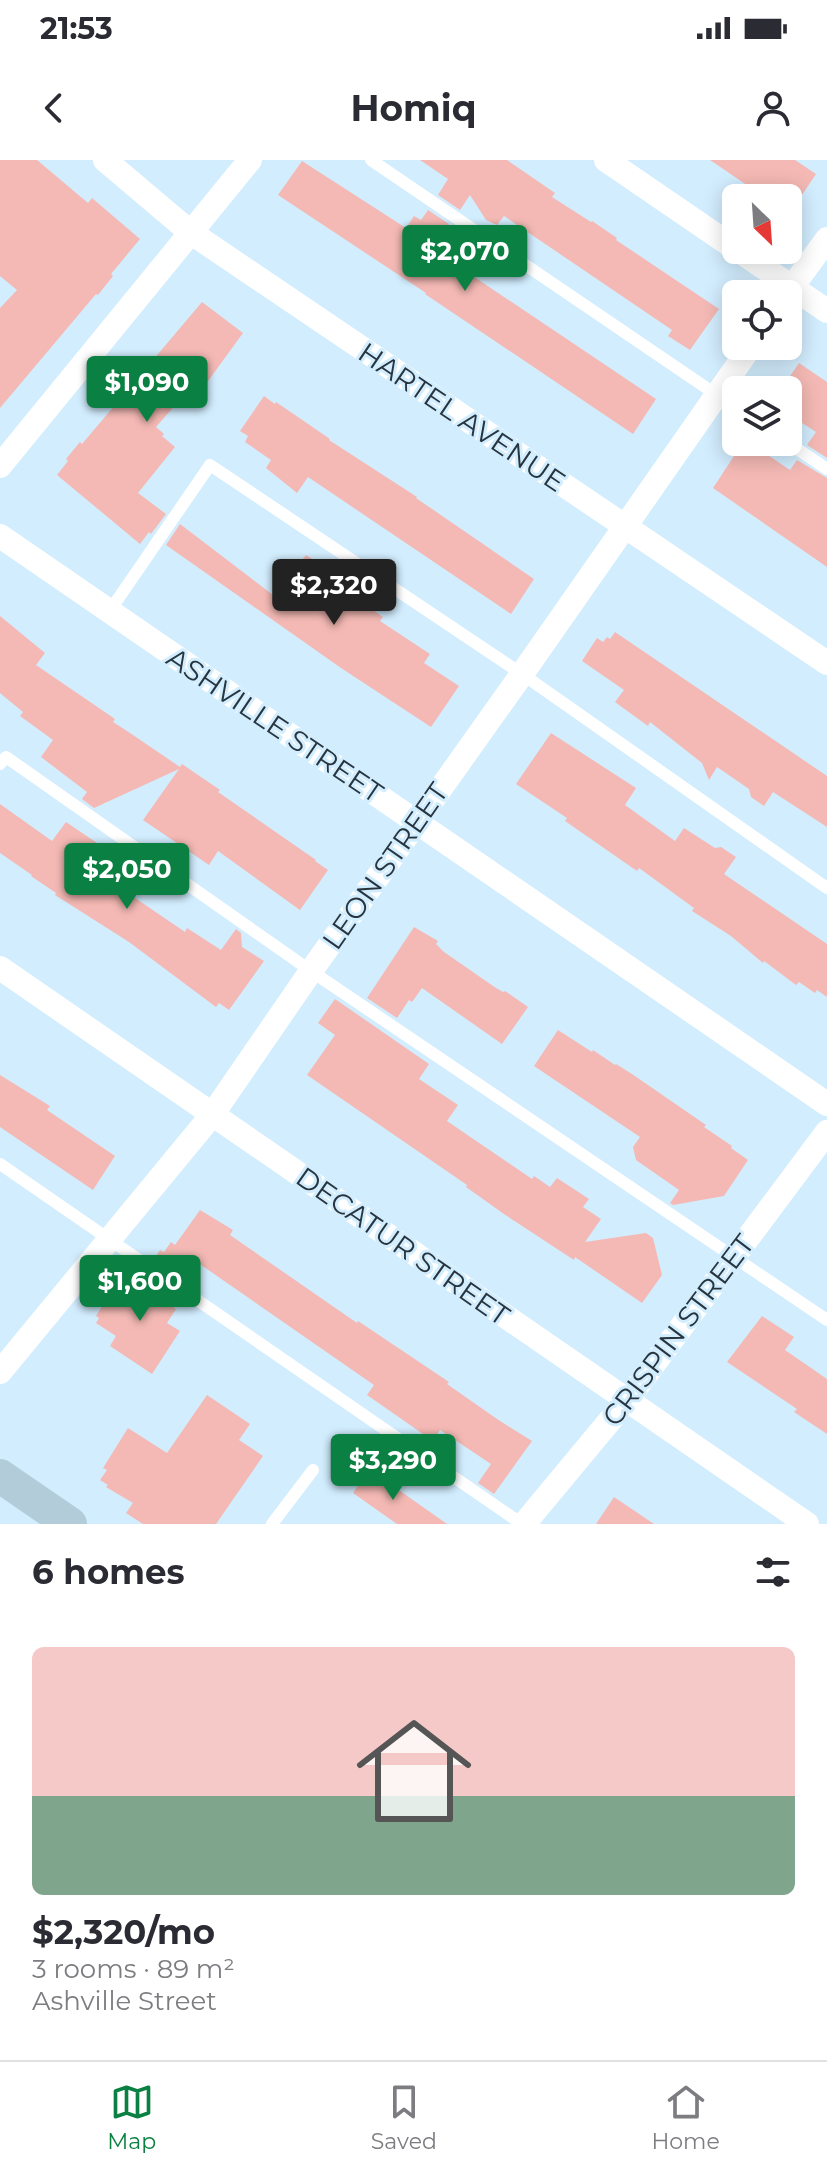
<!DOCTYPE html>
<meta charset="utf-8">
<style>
body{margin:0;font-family:Montserrat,sans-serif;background:#f7f7f7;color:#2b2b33;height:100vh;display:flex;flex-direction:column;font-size:30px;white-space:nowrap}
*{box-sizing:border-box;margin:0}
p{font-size:26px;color:#7c7c81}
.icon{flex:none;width:44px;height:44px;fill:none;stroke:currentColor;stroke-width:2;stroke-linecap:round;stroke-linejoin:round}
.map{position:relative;height:1364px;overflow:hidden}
.drawer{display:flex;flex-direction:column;background:#fff;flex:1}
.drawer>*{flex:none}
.needle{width:52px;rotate:155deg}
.buttons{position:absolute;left:722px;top:24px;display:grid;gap:16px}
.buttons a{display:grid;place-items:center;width:80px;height:80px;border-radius:12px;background:#fff;box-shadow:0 4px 20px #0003;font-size:40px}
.price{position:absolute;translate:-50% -68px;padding:0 18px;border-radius:8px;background:#0b8043;color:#fff;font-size:26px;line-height:52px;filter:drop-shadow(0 2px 4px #0008)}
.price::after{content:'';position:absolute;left:50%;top:48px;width:24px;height:18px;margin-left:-12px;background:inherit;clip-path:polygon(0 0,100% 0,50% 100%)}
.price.active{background:#222;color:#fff}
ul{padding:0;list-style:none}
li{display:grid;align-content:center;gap:16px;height:424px;padding:0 32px}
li+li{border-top:2px solid #e1e1e2}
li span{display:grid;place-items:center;height:248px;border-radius:12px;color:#555}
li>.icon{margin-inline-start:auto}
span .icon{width:144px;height:144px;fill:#fffc;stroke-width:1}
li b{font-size:34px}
h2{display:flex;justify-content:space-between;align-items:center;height:96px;padding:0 32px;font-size:34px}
.status{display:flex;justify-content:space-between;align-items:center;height:56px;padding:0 40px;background:#fff;direction:ltr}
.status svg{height:22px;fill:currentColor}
header{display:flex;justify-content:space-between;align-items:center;height:104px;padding:0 32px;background:#fff;font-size:36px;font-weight:700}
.tabs{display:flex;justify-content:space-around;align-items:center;height:112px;border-top:2px solid #e1e1e2;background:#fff;font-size:22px;color:#7c7c81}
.tabs a{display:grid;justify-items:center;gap:4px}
.tabs .active{color:#0b8043}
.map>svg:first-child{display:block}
</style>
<div class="status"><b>21:53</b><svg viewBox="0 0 49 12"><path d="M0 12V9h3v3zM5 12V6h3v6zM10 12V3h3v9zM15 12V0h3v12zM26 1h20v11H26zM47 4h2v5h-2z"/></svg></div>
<header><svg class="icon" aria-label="back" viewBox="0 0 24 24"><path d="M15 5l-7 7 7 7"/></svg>Homiq<svg class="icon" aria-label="person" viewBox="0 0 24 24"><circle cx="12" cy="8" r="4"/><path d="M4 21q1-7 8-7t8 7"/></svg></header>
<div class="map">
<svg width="827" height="1364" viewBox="0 0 827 1364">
<rect width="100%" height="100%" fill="#d2edfe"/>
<!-- building -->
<path fill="#f4b9b4" d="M0,0H37L88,43L92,38L140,79L111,114L113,116L98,135L96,134L0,248V148L17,130L0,116Z
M420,0H507L555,33L552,37L591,62L592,61L617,78L616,80L719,149L690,190L668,176L672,170L504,56L497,65L486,60L470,35L460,50L438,35L448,19Z
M710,0H795L816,14L800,38H766Z
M302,1L406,68L414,56L421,60L428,50L449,64L440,77L447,81L440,92L453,101L452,102L656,239L633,274L425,134L426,133L278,35Z
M202,142L243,173L192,243L183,236L156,267L164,274L162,276L175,287L138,333L166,354L151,374L149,372L140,384L57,315L68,301L66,299L80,282L82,284Z
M799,203L827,222V298L807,285L816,272L788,254V219Z
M264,236L275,244L276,242L330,279L329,280L417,337L416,338L534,419L511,454L308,317L297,333L266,308L271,300L245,282L248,276L240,271Z
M748,282L790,310L797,300L827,318V407L713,328L736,293L739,295Z
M180,364L273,435L306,395L355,426L357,439L383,457L380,461L430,494L424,503L459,526L431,567L341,508L166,385Z
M0,456L45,493L36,505L115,559L113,562L130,573L180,607L182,604L220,630L218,632L316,700L315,701L328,710L300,750L218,691L209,705L143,660L179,609L94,648L82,639L87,632L41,597L53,580L20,556L23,552L0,533Z
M615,472L827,616V667L773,632L764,646L751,637L749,629L717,607L709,620L702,603L650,562L648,566L615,542L624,530L582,501L597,478L603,482L607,477L610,479Z
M551,573L636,628L625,645L675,681L684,668L715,688L721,687L736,697L724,714L827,784V837L817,830L815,833L799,822L796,825L764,801L763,803L731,776L692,751L694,748L639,708L637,711L565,661L567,658L516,624Z
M0,644L52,681L66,662L97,683L87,698L102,711L99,716L116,725L185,772L187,768L221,790L236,769L241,773L242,787L264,801L229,850L219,843L216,847L129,782L55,735L56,733L31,716L32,715L0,693Z
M414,767L438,781L436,784L444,792L496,828L503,832L505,831L528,847L502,884L422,828L412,842L409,840L397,858L367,838Z
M335,839L429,904L419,919L458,945L447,961L532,1019L534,1016L550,1027L557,1018L589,1039L583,1047L601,1059L585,1082L646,1073L653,1078L662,1115L642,1143L575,1097L574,1100L504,1054L466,1027L467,1025L307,915L335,875L318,863Z
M558,870L592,892L593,890L615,905L616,904L632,914L706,965L704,967L732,986L731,988L748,1000L724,1036L673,1045L670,1043L679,1030L636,1000L633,987L640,977L534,906Z
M0,915L50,946L47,950L115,996L93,1030L0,967Z
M200,1050L233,1070L230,1075L357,1163L358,1161L449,1222L447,1224L497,1259L532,1281L494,1334L478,1323L491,1304L440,1270L433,1281L367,1235L374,1225L191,1098L179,1116L154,1099L160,1090L164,1092L171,1082L175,1085Z
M140,1114L143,1116L144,1115L168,1131L162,1140L176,1149L167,1163L180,1171L152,1214L110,1186L116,1176L96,1163L99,1158L96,1156L109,1135L119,1142Z
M762,1156L794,1177L785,1190L827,1219V1274L794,1252L797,1249L727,1202Z
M207,1235L250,1264L239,1280L263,1296L216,1364H143L126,1353L133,1343L106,1327L108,1325L100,1320L107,1310L103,1308L128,1268L167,1293Z
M369,1309L447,1364H397L353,1333Z
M614,1337L654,1364H596Z"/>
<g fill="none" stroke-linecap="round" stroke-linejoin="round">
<!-- service -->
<path stroke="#fff" stroke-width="12" d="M371,0L736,248
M787,282L827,309
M109,452L210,305L522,514L827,728
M0,604L6,597L311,811L827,1160
M0,1004L522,1364
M272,1364L313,1310"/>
<!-- minor -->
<path stroke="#fff" stroke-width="24" d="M105,0L190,72L827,503
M606,0L736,89
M738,90L827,151
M787,134L827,79
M0,306L250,0
M0,376L827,944
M0,808L807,1364
M0,1212L212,955L311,811L522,514L751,186
M524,1364L627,1240L827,972"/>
<!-- secondary -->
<path stroke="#b3ccda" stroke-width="34" d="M0,1316L70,1364"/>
</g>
<g text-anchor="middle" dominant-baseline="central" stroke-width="6" stroke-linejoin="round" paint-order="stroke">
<!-- street labels -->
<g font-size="28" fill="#28353e" stroke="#d2edfe">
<text transform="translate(462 257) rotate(34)">HARTEL AVENUE</text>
<text transform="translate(275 565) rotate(34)">ASHVILLE STREET</text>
<text transform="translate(385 706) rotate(-55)">LEON STREET</text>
<text transform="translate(403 1086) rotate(35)">DECATUR STREET</text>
<text transform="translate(678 1170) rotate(-53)">CRISPIN STREET</text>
</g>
</g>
</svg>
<div class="buttons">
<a><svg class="needle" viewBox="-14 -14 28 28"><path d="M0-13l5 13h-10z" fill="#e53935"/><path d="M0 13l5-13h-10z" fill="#7c7c81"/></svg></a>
<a><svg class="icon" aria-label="locate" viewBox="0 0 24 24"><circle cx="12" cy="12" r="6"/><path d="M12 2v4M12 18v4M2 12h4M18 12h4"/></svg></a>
<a><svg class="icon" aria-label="layers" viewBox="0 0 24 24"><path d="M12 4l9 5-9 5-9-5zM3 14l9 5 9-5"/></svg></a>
</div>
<b class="price" style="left:465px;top:133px">$2,070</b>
<b class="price" style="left:147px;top:264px">$1,090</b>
<b class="price active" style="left:334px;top:467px">$2,320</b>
<b class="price" style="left:127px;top:751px">$2,050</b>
<b class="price" style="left:140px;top:1163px">$1,600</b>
<b class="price" style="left:393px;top:1342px">$3,290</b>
</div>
<section class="drawer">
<h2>6 homes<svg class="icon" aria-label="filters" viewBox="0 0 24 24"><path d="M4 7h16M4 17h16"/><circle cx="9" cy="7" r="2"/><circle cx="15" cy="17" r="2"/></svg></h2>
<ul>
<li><span style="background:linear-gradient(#f6c9c9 60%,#7fa58c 0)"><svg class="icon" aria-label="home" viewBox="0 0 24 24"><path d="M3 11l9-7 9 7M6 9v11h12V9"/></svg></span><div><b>$2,320/mo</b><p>3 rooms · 89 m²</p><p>Ashville Street</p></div></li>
</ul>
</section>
<nav class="tabs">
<a class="active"><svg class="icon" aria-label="map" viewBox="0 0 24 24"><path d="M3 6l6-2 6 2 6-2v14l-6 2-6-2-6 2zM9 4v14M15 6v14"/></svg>Map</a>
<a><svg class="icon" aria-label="saved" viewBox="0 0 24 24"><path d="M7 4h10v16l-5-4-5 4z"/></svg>Saved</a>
<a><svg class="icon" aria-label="home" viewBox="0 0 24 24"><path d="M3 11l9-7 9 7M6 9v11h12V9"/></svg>Home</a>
</nav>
